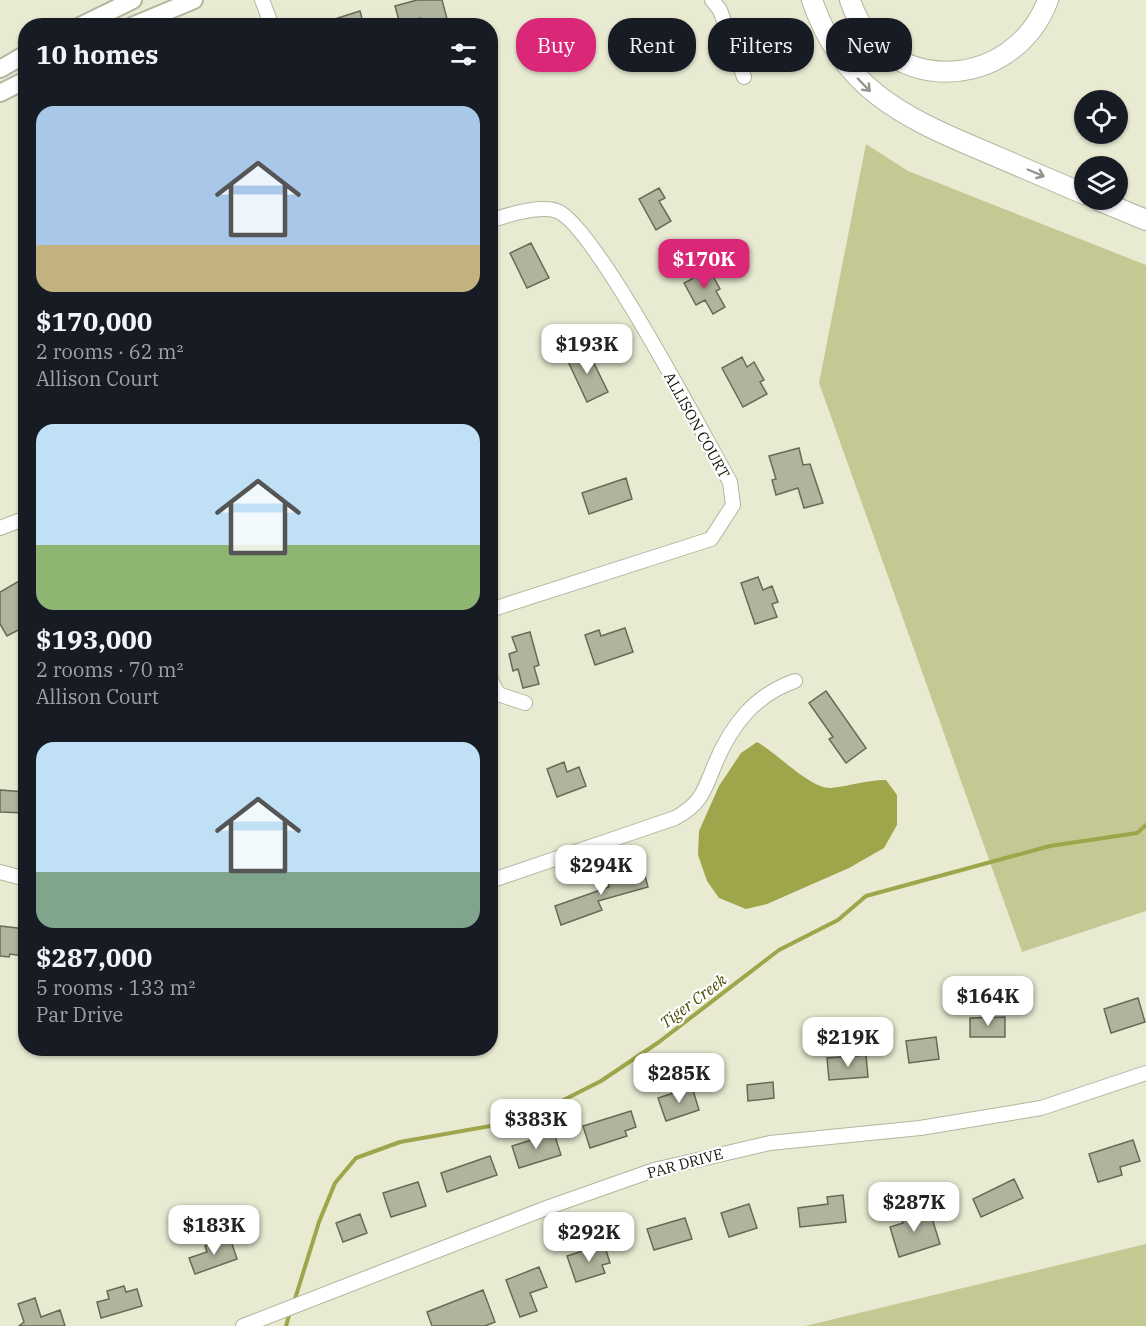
<!DOCTYPE html>
<meta charset="utf-8">
<style>
body{margin:0;font-family:"IBM Plex Serif",serif;background:#242831;color:#f1f3f6;height:100vh;display:flex;flex-direction:column;font-size:22px;white-space:nowrap}
*{box-sizing:border-box;margin:0}
p{font-size:20px;color:#9ea1a6}
.icon{flex:none;width:33px;height:33px;fill:none;stroke:currentColor;stroke-width:2;stroke-linecap:round;stroke-linejoin:round}
.map{position:relative;flex:1;overflow:hidden}
.side{position:absolute;left:18px;top:18px;width:480px;height:1038px;display:flex;flex-direction:column;background:#171b24;border-radius:24px;box-shadow:0 2px 4px #0004}
.side>*{flex:none}
.guide{position:absolute;left:516px;top:18px;width:540px;height:54px;display:flex;gap:12px}
.fabs{position:absolute;left:1074px;top:90px;display:grid;gap:12px}
.fabs a{display:grid;place-items:center;width:54px;height:54px;border-radius:50%;background:#171b24;box-shadow:0 2px 4px #0004;font-size:30px}
.price{position:absolute;translate:-50% -51px;padding:0 14px;border-radius:12px;background:#fff;color:#222;font-size:20px;line-height:39px;filter:drop-shadow(0 2px 3px #0008)}
.price::after{content:'';position:absolute;left:50%;top:36px;width:18px;height:14px;margin-left:-9px;background:inherit;clip-path:polygon(0 0,100% 0,50% 100%)}
.price.selected{background:#db2777;color:#fff}
ul{padding:0;list-style:none}
li{display:grid;align-content:center;gap:12px;height:318px;padding:0 18px}
li span{display:grid;place-items:center;height:186px;border-radius:18px;color:#555}
li>.icon{margin-inline-start:auto}
span .icon{width:108px;height:108px;fill:#fffc;stroke-width:1}
li b{font-size:26px}
h2{display:flex;justify-content:space-between;align-items:center;height:72px;padding:0 18px;font-size:26px}
.tag{padding:0 21px;border-radius:24px;background:#171b24;box-shadow:0 2px 4px #0004;font-size:21px;line-height:54px}
.tag.selected{background:#db2777;color:#fff}
.map>svg:first-child{display:block}
</style>
<div class="map">
<svg width="1146" height="1326" viewBox="0 0 1146 1326">
<rect width="100%" height="100%" fill="#e8ead2"/>
<!-- green -->
<path fill="#c4c994" d="M866,144L908,171L1146,265V911L1022,952L819,383Z
M1146,1244V1326H805Z"/>
<!-- water -->
<path fill="#9fa54a" d="M757,742C776,752 810,789 831,788C850,786 867,780 886,780L897,795V825L884,848L849,868L767,904L746,909L719,898L707,881L698,855L699,831L719,786L741,753Z"/>
<g fill="none" stroke-linecap="round" stroke-linejoin="round">
<!-- stream -->
<path stroke="#9fa54a" stroke-width="4" d="M294,1302L319,1222L335,1183L356,1158L400,1142L524,1120L601,1081L659,1042L779,950L838,920L866,896L1050,846L1137,833L1146,825
M286,1326L290,1312"/>
</g>
<!-- building -->
<path fill="#b1b49d" stroke="#686a54" stroke-width="1.5" d="M417,0H442L449,26H422L420,18L400,24L395,6Z
M360,11L364,26H322V23Z
M659,188L665,198L659,201L671,221L656,230L639,199Z
M531,243L549,278L527,288L510,253Z
M700,265L708,279L713,276L720,289L716,291L725,307L713,314L705,300L696,305L684,283L692,279L688,272Z
M586,347L608,392L587,402L566,357Z
M742,357L747,367L754,362L764,380L760,382L767,394L743,407L722,368Z
M799,448L803,465L810,464L823,503L804,508L798,488L776,495L772,480L776,479L769,456Z
M626,478L632,499L589,514L582,493Z
M26,577V602L21,604L26,612V626L7,636L0,624V592Z
M758,577L763,590L772,586L778,602L772,604L777,617L755,624L741,583Z
M625,628L633,652L595,665L585,635L599,630L601,636Z
M530,632L539,665L534,667L539,684L523,688L518,669L513,671L509,654L517,651L512,637Z
M826,691L866,748L846,763L829,739L833,737L809,703Z
M564,762L567,772L579,767L586,786L557,797L547,769Z
M0,790L26,792V813L0,812Z
M643,868L648,887L598,901L602,910L561,925L555,906L609,887L607,879Z
M0,926L26,929L23,956L10,954L9,957L0,956Z
M1138,998L1145,1022L1111,1033L1104,1009Z
M1005,1017V1037H970V1018Z
M936,1037L939,1059L909,1063L906,1041Z
M866,1055L868,1077L829,1080L827,1058Z
M773,1082L774,1098L748,1101L747,1085Z
M692,1087L699,1110L666,1121L658,1098Z
M631,1111L636,1127L625,1131L627,1136L590,1148L583,1126Z
M554,1133L561,1155L519,1168L512,1146Z
M1133,1140L1140,1161L1120,1167L1122,1175L1098,1182L1089,1154Z
M490,1156L497,1175L447,1192L441,1173Z
M1014,1179L1023,1198L981,1217L973,1199Z
M418,1182L426,1206L391,1217L383,1193Z
M843,1195L846,1222L800,1227L798,1208L828,1204L827,1197Z
M749,1204L757,1228L729,1237L721,1213Z
M914,1208L918,1220L931,1215L940,1244L899,1257L890,1227L903,1223L899,1212Z
M360,1214L367,1233L343,1242L336,1223Z
M685,1218L692,1239L654,1250L647,1229Z
M230,1238L237,1259L195,1274L189,1258L207,1252L205,1246Z
M604,1244L610,1263L602,1265L605,1273L576,1282L567,1256Z
M539,1267L547,1287L530,1293L537,1311L520,1317L506,1280Z
M124,1286L126,1292L137,1289L142,1306L101,1318L97,1302L109,1299L107,1291Z
M483,1290L495,1322L485,1326H432L427,1312Z
M35,1298L41,1317L60,1310L65,1326H19L24,1322L18,1304Z"/>
<g fill="none" stroke-linecap="round" stroke-linejoin="round">
<defs>
<path id="minor" d="M262,0L272,26
M712,0L720,10L744,77
M490,221C507,215 540,205 557,211C594,224 705,438 730,482L733,505L711,539L490,610
M0,528L26,518
M490,678L498,694L525,703
M0,872L26,879
M490,881L675,818C702,803 704,791 715,764C731,726 754,695 795,681
M243,1326L549,1207L654,1170L770,1143L920,1128L1041,1108L1146,1073"/>
<path id="major" d="M80,26L133,0
M132,26L194,0
M0,69L26,54
M0,93L26,80"/>
<path id="highway" d="M812,0C841,86 900,116 979,149C1014,164 1049,179 1084,194
M850,0C882,98 1013,93 1048,0
M1098,200L1146,220"/>
</defs>
<!-- minor casing -->
<use href="#minor" stroke="#b3b59e" stroke-width="16"/>
<!-- major casing -->
<use href="#major" stroke="#b3b59e" stroke-width="20"/>
<!-- highway casing -->
<use href="#highway" stroke="#b3b59e" stroke-width="22"/>
<!-- minor -->
<use href="#minor" stroke="#fff" stroke-width="14"/>
<!-- major -->
<use href="#major" stroke="#fff" stroke-width="16"/>
<!-- highway -->
<use href="#highway" stroke="#fff" stroke-width="20"/>
</g>
<!-- one-way arrows -->
<defs><path id="oneway-shaft" d="M-6 0H5M1.5-3L5.5 0L1.5 3" fill="none" stroke-width="1.6" stroke-linecap="round" stroke-linejoin="round" transform="scale(1.5)"/></defs>
<g stroke="#959592">
<use href="#oneway-shaft" transform="translate(864 85) rotate(46)"/>
<use href="#oneway-shaft" transform="translate(1036 173) rotate(23)"/>
</g>
<g text-anchor="middle" dominant-baseline="central" stroke-width="4.5" stroke-linejoin="round" paint-order="stroke">
<!-- street labels -->
<g font-size="15" fill="#14140c" stroke="#fff">
<text transform="translate(697 425) rotate(61)">ALLISON COURT</text>
<text transform="translate(685 1163) rotate(-15)">PAR DRIVE</text>
</g>
<!-- water labels -->
<g font-size="16" font-style="italic" fill="#4a4d04" stroke="#fff">
<text transform="translate(693 1001) rotate(-37)">Tiger Creek</text>
</g>
</g>
</svg>
<div class="fabs">
<a><svg class="icon" aria-label="locate" viewBox="0 0 24 24"><circle cx="12" cy="12" r="6"/><path d="M12 2v4M12 18v4M2 12h4M18 12h4"/></svg></a>
<a><svg class="icon" aria-label="layers" viewBox="0 0 24 24"><path d="M12 4l9 5-9 5-9-5zM3 14l9 5 9-5"/></svg></a>
</div>
<b class="price selected" style="left:704px;top:290px">$170K</b>
<b class="price" style="left:587px;top:375px">$193K</b>
<b class="price" style="left:601px;top:896px">$294K</b>
<b class="price" style="left:988px;top:1027px">$164K</b>
<b class="price" style="left:848px;top:1068px">$219K</b>
<b class="price" style="left:679px;top:1104px">$285K</b>
<b class="price" style="left:536px;top:1150px">$383K</b>
<b class="price" style="left:914px;top:1233px">$287K</b>
<b class="price" style="left:214px;top:1256px">$183K</b>
<b class="price" style="left:589px;top:1263px">$292K</b>
<div class="guide">
<a class="tag selected">Buy</a>
<a class="tag">Rent</a>
<a class="tag">Filters</a>
<a class="tag">New</a>
</div>
<section class="side">
<h2>10 homes<svg class="icon" aria-label="filters" viewBox="0 0 24 24"><path d="M4 7h16M4 17h16"/><circle cx="9" cy="7" r="2"/><circle cx="15" cy="17" r="2"/></svg></h2>
<ul>
<li><span style="background:linear-gradient(#a9c7e8 75%,#c2b280 0)"><svg class="icon" aria-label="home" viewBox="0 0 24 24"><path d="M3 11l9-7 9 7M6 9v11h12V9"/></svg></span><div><b>$170,000</b><p>2 rooms · 62 m²</p><p>Allison Court</p></div></li>
<li><span style="background:linear-gradient(#bfe0f5 65%,#8fb573 0)"><svg class="icon" aria-label="home" viewBox="0 0 24 24"><path d="M3 11l9-7 9 7M6 9v11h12V9"/></svg></span><div><b>$193,000</b><p>2 rooms · 70 m²</p><p>Allison Court</p></div></li>
<li><span style="background:linear-gradient(#bfe0f5 70%,#7fa58c 0)"><svg class="icon" aria-label="home" viewBox="0 0 24 24"><path d="M3 11l9-7 9 7M6 9v11h12V9"/></svg></span><div><b>$287,000</b><p>5 rooms · 133 m²</p><p>Par Drive</p></div></li>
</ul>
</section>
</div>
